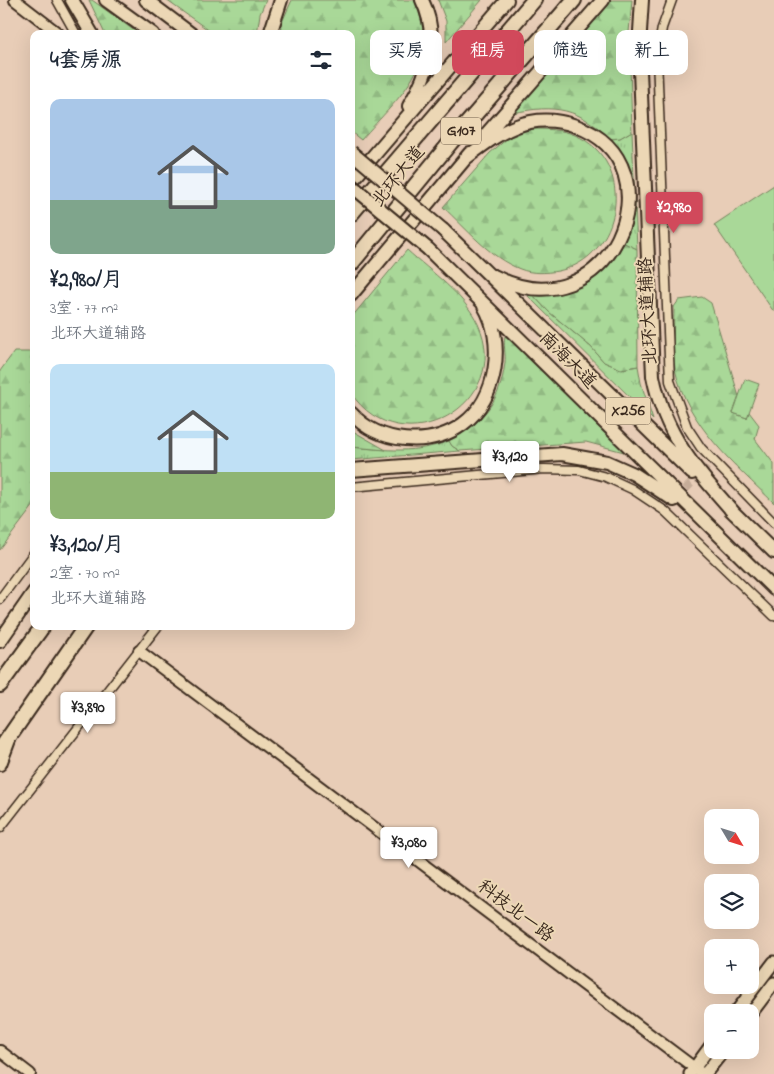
<!DOCTYPE html>
<html lang="zh">
<meta charset="utf-8">
<style>
body{margin:0;font-family:"Indie Flower","LXGW WenKai TC",sans-serif;background:#f6f6f7;color:#1f2937;height:100vh;display:flex;flex-direction:column;font-size:19px;white-space:nowrap}
*{box-sizing:border-box;margin:0}
p{font-size:16px;color:#747a83}
.icon{flex:none;width:28px;height:28px;fill:none;stroke:currentColor;stroke-width:2;stroke-linecap:round;stroke-linejoin:round}
.map{position:relative;flex:1;overflow:hidden}
.drawer{position:absolute;left:30px;top:30px;width:325px;height:600px;display:flex;flex-direction:column;background:#fff;border-radius:10px;box-shadow:0 5px 20px #0002}
.drawer>*{flex:none}
.guide{position:absolute;left:370px;top:30px;width:329px;height:45px;display:flex;gap:10px}
.needle{width:32px;rotate:128deg}
.fabs{position:absolute;left:704px;top:809px;display:grid;gap:10px}
.fabs a{display:grid;place-items:center;width:55px;height:55px;border-radius:10px;background:#fff;box-shadow:0 5px 20px #0002;font-size:25px}
.price{position:absolute;translate:-50% -42px;padding:0 11px;border-radius:5px;background:#fff;color:#222;font-size:16px;line-height:32px;filter:drop-shadow(0 1px 2px #0008)}
.price::after{content:'';position:absolute;left:50%;top:30px;width:15px;height:11px;margin-left:-8px;background:inherit;clip-path:polygon(0 0,100% 0,50% 100%)}
.price.active{background:#d1495b;color:#fff}
ul{padding:0;list-style:none}
li{display:grid;align-content:center;gap:10px;height:265px;padding:0 20px}
li span{display:grid;place-items:center;height:155px;border-radius:10px;color:#555}
li>.icon{margin-inline-start:auto}
span .icon{width:90px;height:90px;fill:#fffc;stroke-width:1}
li b{font-size:21px}
h2{display:flex;justify-content:space-between;align-items:center;height:60px;padding:0 20px;font-size:21px}
.tag{padding:0 18px;border-radius:10px;background:#fff;box-shadow:0 5px 20px #0002;font-size:18px;line-height:45px}
.tag.active{background:#d1495b;color:#fff}
.map>svg:first-child{display:block}
</style>
<div class="map">
<svg width="774" height="1074" viewBox="0 0 774 1074">
<defs>
<pattern id="grass-tufts" width="24" height="20" patternUnits="userSpaceOnUse" patternTransform="scale(1.25)"><rect width="24" height="20" fill="#a9d898"/><path d="M3 7l-1-3M5 7V3M7 7l1-3M15 17l-1-3M17 17v-4M19 17l1-3" fill="none" stroke="#92ba83"/></pattern>
<pattern id="forest-firs" width="22" height="20" patternUnits="userSpaceOnUse" patternTransform="scale(1.25)"><rect width="22" height="20" fill="#a9d898"/><path d="M5 1l3.5 6h-7zM16 11l3.5 6h-7z" fill="#92ba83"/></pattern>
</defs>
<rect width="100%" height="100%" fill="#e8cdb7"/>
<filter id="ink" filterUnits="userSpaceOnUse"><feTurbulence type="fractalNoise" baseFrequency=".02" numOctaves="2"/><feDisplacementMap in="SourceGraphic" scale="10" xChannelSelector="R" yChannelSelector="G"/><feConvolveMatrix kernelMatrix="1 2 1 2 8 2 1 2 1" color-interpolation-filters="sRGB"/></filter>
<g filter="url(#ink)">
<!-- grass -->
<path fill="url(#grass-tufts)" stroke="#72815b" d="M632,131L637,249L624,243C636,204 635,172 610,139L620,138Z
M523,291L531,293L549,312L591,347L604,362L621,369L638,366L641,383L653,420Z
M449,441L452,446L460,451L351,460V447C387,450 415,454 449,441Z"/>
<!-- forest -->
<path fill="url(#forest-firs)" stroke="#72815b" d="M89,0H92L139,34H105Z
M166,0H266L260,14L257,34H214Z
M292,0H414C443,64 400,95 361,140L351,132V34H281L282,22Z
M438,0H482L446,42V21Z
M611,0H632L629,32L632,131L620,138L610,139C579,108 555,104 513,113Z
M530,129C546,129 561,129 575,135C638,162 623,258 558,271C546,273 532,274 520,269C490,258 466,228 443,207L490,153L508,138Z
M624,243L637,249L638,366L621,369L604,362L591,347L549,312L531,293C574,297 604,280 624,243Z
M407,250C431,272 464,294 478,324C515,403 401,468 351,393V318Z
M702,297L711,303L739,397L733,413L747,418L749,412L759,425L755,439L774,464V503C735,465 687,425 675,369C672,349 674,327 674,307L679,300Z
M505,336L509,339L624,452L586,442L460,451L452,446L449,441C483,421 500,403 505,363C506,354 503,344 505,336Z
M14,352H34V505L0,550V371Z
M351,430L386,450L351,447Z"/>
<!-- green -->
<path fill="#a9d898" stroke="#72815b" d="M774,185V312L714,225Z
M745,379L759,384L747,418L733,413Z"/>
<g fill="none" stroke-linecap="round" stroke-linejoin="round">
<!-- minor-tunnel -->
<path stroke="#c5ac98" stroke-width="8" stroke-dasharray="8 4" stroke-linecap="butt" d="M677,498L707,467"/>
<defs>
<path id="minor" d="M57,0L76,34
M672,0L662,28L657,58L670,381L687,427L701,448L774,523
M351,487L544,469L579,470L606,477L632,489L665,511L774,616
M0,599L34,553
M0,828L158,626"/>
<path id="tertiary" d="M15,0L59,34
M139,651L700,1072
M0,1051L30,1074"/>
<path id="secondary" d="M736,1012L774,962
M750,1015L774,983
M690,1074L712,1044
M705,1074L724,1050"/>
<path id="primary" d="M72,0L92,34
M106,0L153,34
M146,0L191,34
M642,0L639,47L653,376C665,436 695,469 735,514
M270,34L281,0
M409,106C429,73 440,37 422,0
M483,138L603,0
M466,158C501,131 530,110 576,126C683,165 609,336 494,276
M351,182L507,0
M443,230L692,473
M428,249L774,589
M351,295L470,153
M351,413C379,444 430,448 463,424C498,399 505,341 484,306
M351,470L562,454L607,462L634,474L674,500
M730,509L774,552
M0,641L34,592
M0,764L9,740"/>
<path id="trunk" d="M351,214L534,0
M351,264L451,142L574,0
M0,685L43,626
M0,750L86,626"/>
</defs>
<!-- minor casing -->
<use href="#minor" stroke="#3b2a1e" stroke-width="11"/>
<!-- tertiary casing -->
<use href="#tertiary" stroke="#3b2a1e" stroke-width="14"/>
<!-- secondary casing -->
<use href="#secondary" stroke="#3b2a1e" stroke-width="15"/>
<!-- primary casing -->
<use href="#primary" stroke="#3b2a1e" stroke-width="16"/>
<!-- trunk casing -->
<use href="#trunk" stroke="#3b2a1e" stroke-width="18"/>
<!-- minor -->
<use href="#minor" stroke="#ecd7b5" stroke-width="8"/>
<!-- tertiary -->
<use href="#tertiary" stroke="#ecd7b5" stroke-width="10"/>
<!-- secondary -->
<use href="#secondary" stroke="#ecd7b5" stroke-width="11"/>
<!-- primary -->
<use href="#primary" stroke="#ecd7b5" stroke-width="12"/>
<!-- trunk -->
<use href="#trunk" stroke="#ecd7b5" stroke-width="14"/>
<defs>
<path id="primary-bridge" d="M351,152L443,230
M351,185L428,249"/>
</defs>
<!-- primary-bridge casing -->
<use href="#primary-bridge" stroke="#3b2a1e" stroke-width="16" stroke-linecap="butt"/>
<!-- primary-bridge -->
<use href="#primary-bridge" stroke="#ecd7b5" stroke-width="12"/>
</g>
</g>
<g text-anchor="middle" dominant-baseline="central" stroke-width="4" stroke-linejoin="round" paint-order="stroke">
<!-- shield labels -->
<g fill="#ecd7b5" stroke="#705e4b" stroke-width="1">
<rect x="441" y="117.5" width="40" height="27" rx="4"/>
<rect x="605.5" y="397.5" width="45" height="27" rx="4"/>
</g>
<g font-size="16" font-weight="bold" fill="#3b2a1e">
<text x="461" y="131">G107</text>
<text x="628" y="411">X256</text>
</g>
<!-- street labels -->
<g font-size="18" fill="#3b2a1e" stroke="#ecd7b5">
<text transform="translate(399 177) rotate(-51)">北环大道</text>
<text transform="translate(649 311) rotate(-93)">北环大道辅路</text>
<text transform="translate(567 361) rotate(45)">南海大道</text>
<text transform="translate(515 912) rotate(37)">科技北一路</text>
</g>
</g>
</svg>
<div class="fabs">
<a><svg class="needle" viewBox="-14 -14 28 28"><path d="M0-13l5 13h-10z" fill="#e53935"/><path d="M0 13l5-13h-10z" fill="#747a83"/></svg></a>
<a><svg class="icon" aria-label="layers" viewBox="0 0 24 24"><path d="M12 4l9 5-9 5-9-5zM3 14l9 5 9-5"/></svg></a>
<a>+</a>
<a>−</a>
</div>
<b class="price active" style="left:674px;top:234px">¥2,980</b>
<b class="price" style="left:510px;top:483px">¥3,120</b>
<b class="price" style="left:88px;top:734px">¥3,890</b>
<b class="price" style="left:409px;top:869px">¥3,080</b>
<div class="guide">
<a class="tag">买房</a>
<a class="tag active">租房</a>
<a class="tag">筛选</a>
<a class="tag">新上</a>
</div>
<section class="drawer">
<h2>4套房源<svg class="icon" aria-label="filters" viewBox="0 0 24 24"><path d="M4 7h16M4 17h16"/><circle cx="9" cy="7" r="2"/><circle cx="15" cy="17" r="2"/></svg></h2>
<ul>
<li><span style="background:linear-gradient(#a9c7e8 65%,#7fa58c 0)"><svg class="icon" aria-label="home" viewBox="0 0 24 24"><path d="M3 11l9-7 9 7M6 9v11h12V9"/></svg></span><div><b>¥2,980/月</b><p>3室 · 77 m²</p><p>北环大道辅路</p></div></li>
<li><span style="background:linear-gradient(#bfe0f5 70%,#8fb573 0)"><svg class="icon" aria-label="home" viewBox="0 0 24 24"><path d="M3 11l9-7 9 7M6 9v11h12V9"/></svg></span><div><b>¥3,120/月</b><p>2室 · 70 m²</p><p>北环大道辅路</p></div></li>
</ul>
</section>
</div>
